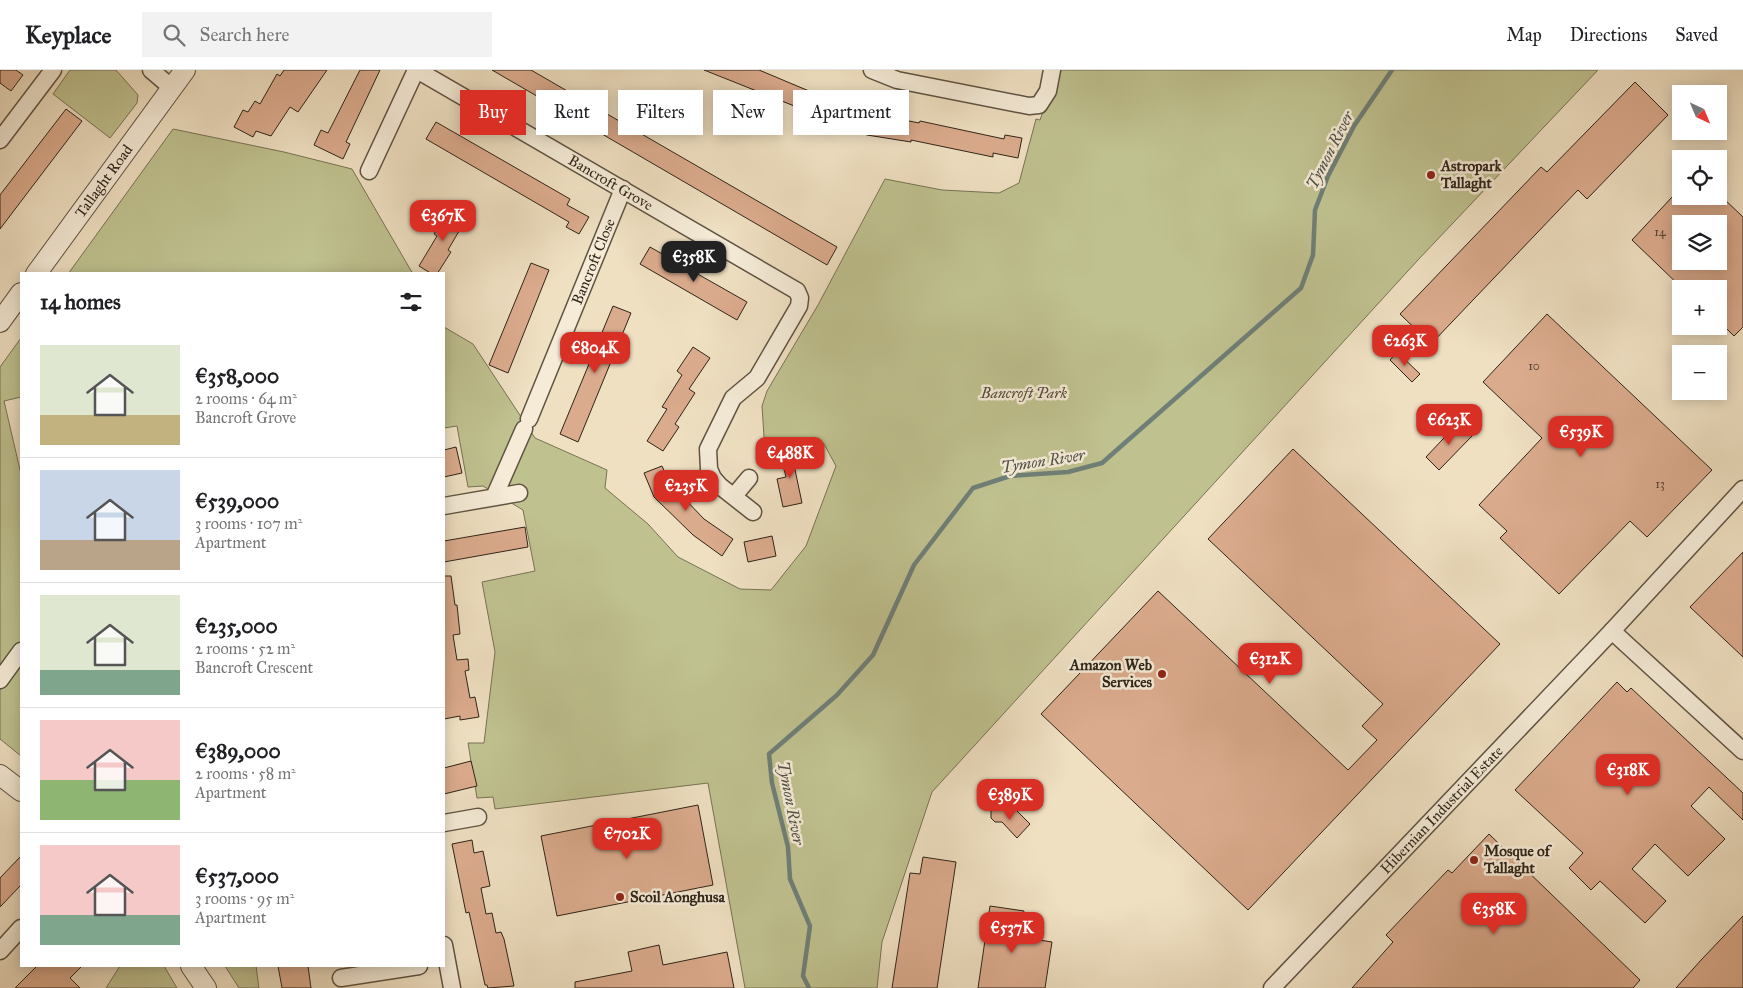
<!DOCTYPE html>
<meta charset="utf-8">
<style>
body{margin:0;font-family:"IM FELL Great Primer",serif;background:#f2f2f2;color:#202124;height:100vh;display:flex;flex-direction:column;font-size:19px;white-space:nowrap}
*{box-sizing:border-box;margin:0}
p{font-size:16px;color:#757577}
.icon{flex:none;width:28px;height:28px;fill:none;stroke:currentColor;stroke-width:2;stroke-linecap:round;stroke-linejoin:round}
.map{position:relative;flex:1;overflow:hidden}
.panel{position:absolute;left:20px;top:202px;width:425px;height:695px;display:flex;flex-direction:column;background:#fff;border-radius:0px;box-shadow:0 2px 12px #0003}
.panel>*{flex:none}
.banner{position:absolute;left:460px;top:20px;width:475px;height:45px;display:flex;gap:10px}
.needle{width:32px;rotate:136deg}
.controls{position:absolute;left:1672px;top:15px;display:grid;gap:10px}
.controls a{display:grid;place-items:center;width:55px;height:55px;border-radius:0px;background:#fff;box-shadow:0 2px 12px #0003;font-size:25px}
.price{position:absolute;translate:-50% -42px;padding:0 11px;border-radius:10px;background:#d93025;color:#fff;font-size:16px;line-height:32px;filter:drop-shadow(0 1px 2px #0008)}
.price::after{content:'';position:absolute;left:50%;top:30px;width:15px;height:11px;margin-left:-8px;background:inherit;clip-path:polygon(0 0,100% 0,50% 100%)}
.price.on{background:#222;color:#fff}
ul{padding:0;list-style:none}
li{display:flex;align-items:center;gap:15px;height:125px;padding:0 20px}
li+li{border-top:1px solid #e0e0e0}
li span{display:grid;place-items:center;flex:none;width:140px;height:100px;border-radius:0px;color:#555}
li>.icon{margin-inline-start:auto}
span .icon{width:60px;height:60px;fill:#fffc;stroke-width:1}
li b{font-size:21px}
h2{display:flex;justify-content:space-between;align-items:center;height:60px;padding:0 20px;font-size:21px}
.pill{padding:0 18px;border-radius:0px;background:#fff;box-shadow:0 2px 12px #0003;font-size:18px;line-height:45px}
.pill.on{background:#d93025;color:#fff}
header{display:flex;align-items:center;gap:30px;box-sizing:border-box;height:70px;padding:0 25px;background:#fff;border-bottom:1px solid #e0e0e0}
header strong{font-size:24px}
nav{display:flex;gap:28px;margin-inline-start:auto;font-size:18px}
.search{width:350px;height:45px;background:#f2f2f2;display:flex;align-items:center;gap:12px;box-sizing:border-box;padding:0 18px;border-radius:0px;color:#757577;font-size:19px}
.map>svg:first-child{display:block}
</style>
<header>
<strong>Keyplace</strong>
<div class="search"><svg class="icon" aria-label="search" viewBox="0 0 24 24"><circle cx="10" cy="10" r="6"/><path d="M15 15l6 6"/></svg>Search here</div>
<nav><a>Map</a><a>Directions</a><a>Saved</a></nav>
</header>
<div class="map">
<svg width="1743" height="918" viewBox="0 0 1743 918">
<rect width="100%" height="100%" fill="#efe0c2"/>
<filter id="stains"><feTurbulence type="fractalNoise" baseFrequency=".004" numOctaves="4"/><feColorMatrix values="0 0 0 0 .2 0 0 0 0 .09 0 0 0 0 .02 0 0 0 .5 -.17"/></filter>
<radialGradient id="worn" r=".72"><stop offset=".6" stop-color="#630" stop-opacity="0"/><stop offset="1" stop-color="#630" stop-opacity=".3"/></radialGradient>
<!-- green -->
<path fill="#bfc18f" stroke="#777254" d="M70,0H116L138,25L137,33L110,68L53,24Z
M1058,0H1598L1417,191L932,722L882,872L877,918H745L708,713L495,739L493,727L477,728L468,673H484L495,582L482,512L535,501L523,440L483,416L468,417L457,356L444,358V257L473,274L535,368L607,400L605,418L648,454L678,487L740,519L771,520L806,476L836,396L824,374L810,369L765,382L762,336L767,321L818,235L885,109L942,120L999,123L1019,113L1036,49L1040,50Z
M173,59L284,82L352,99L413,204H68Z
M21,268V327L4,331L21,404V686L0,669V297Z
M120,896H164L177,918H106Z
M225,896H256L259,918H239Z"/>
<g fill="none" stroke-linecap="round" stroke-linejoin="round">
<!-- stream -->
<path stroke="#6f7f77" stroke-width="4.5" d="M809,918L803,906L810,856L790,809L788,777L772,713L769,684L837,625L873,585L914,495L973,418L1010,406L1068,402L1102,393L1301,218L1313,185L1315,140L1328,106L1354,56L1392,0"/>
</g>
<!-- building -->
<path fill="#dbab8d" stroke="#2f2418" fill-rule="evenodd" d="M0,0H16L23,5L11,21L0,13Z
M284,0H327L298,42L290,37L271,66L256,61L253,67L234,57L243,40L248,42L255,31L260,34L277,4L280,6Z
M360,0H380L346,72L350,74L343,89L314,75L321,60L328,63Z
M492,0H531L837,177L827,195Z
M704,0H759L840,34L879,48L880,45L919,53L920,51L1004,69L1005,65L1022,68L1018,88L993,83V87L911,70V72L867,65Z
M1635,12L1668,45L1587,129L1578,120L1431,274L1400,244L1541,97L1547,102Z
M66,39L82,51L0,159V125Z
M436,52L570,129L567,135L589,147L579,164L566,157L569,152L426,69Z
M1673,126H1721L1743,147V257L1734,266L1719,251V219H1683L1632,170ZM1681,154H1719V191H1681Z
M448,139L466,149L448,180L451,182L437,204H432L419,196L437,166L434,164Z
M650,177L747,232L737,250L640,194Z
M531,193L549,200L508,303L489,295Z
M613,236L631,243L578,372L560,364Z
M1547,244L1712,400L1647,467L1630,451L1559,524L1500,468L1507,461L1479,435L1542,368L1483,312Z
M693,277L710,288L689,319L695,323L675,354L679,357L663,381L647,371L667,339L662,337L682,305L677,301Z
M1397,282L1420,304L1412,312L1390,290Z
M1459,352L1473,365L1439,400L1426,387Z
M456,377L462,403L444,407V380Z
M800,379L803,393L794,395L802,433L783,437L777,409L786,407L780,383Z
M1293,379L1500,574L1248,840L1041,644L1158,521L1348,700L1377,670L1362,656L1383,634L1208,469Z
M662,396L677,429L681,425L704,449L733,469L722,486L693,465L654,427L644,403Z
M525,457L528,477L444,492V471Z
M772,466L776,486L748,492L744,472Z
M1743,482V587L1690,537Z
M444,506H451L455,535H457L460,564L453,565L457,590L468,589L469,600L465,601L470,628L475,627L479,647L460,650V646L444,649Z
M1617,612L1627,622L1631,618L1743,723V750L1709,717L1691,736L1725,769L1688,806L1655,774L1632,799L1666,831L1645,853L1600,811L1591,820L1569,798L1583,783L1515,720Z
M471,691L477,716L444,724V698Z
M698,735L713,815L557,846L541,766Z
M997,736L1012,744L1016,740L1030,754L1017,768L1002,752H995L991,748V741Z
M1489,764L1640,910L1633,918H1352L1393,872L1386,865L1448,800L1452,803Z
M472,770L474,783L483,781L490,816L481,818L486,844L492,843L496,863L501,862L504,869L514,916L488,918L487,915H485L469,842L466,843L452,774Z
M21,786V815L0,837V808Z
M923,787L956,792L937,918H892L910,803L920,804Z
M990,836L1024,841L1020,867L1052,872L1045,918H978Z
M1743,846V918H1676L1702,889Z
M659,875L663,895L727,882L734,918H575V912L632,901L628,882Z
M37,896H82L70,908L80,918H15Z
M278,896H308L311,918H282Z"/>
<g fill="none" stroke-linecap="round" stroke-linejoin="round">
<defs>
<g id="minor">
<path d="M151,0L172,18"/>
<path id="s1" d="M417,0L797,221L800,228L799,236L757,308L733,328L708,379L709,399L713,408L720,416L753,442"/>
<path d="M872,0L897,10L1029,36L1039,35L1048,21L1052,0"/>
<path d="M0,70L53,0"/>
<path d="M369,101L416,0"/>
<path id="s2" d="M529,349L623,119"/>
<path d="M495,425L524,359"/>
<path d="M734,426L749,408"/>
<path d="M444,436L519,423"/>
<path d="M1612,561L1743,681"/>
<path d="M0,610L21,581"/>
<path d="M444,753L478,747"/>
<path d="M444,875L452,918"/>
<path d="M0,881L21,858"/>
<path d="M341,908L419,896"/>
<path id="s3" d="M1272,918L1612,561L1743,419"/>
</g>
<g id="tertiary">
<path id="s4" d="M36,204L185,0"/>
<path d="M0,252L21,223"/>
<path d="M0,705L21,721"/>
<path d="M191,896L206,918"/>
</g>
</defs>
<!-- minor casing -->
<use href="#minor" stroke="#5f5342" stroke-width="19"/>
<!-- tertiary casing -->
<use href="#tertiary" stroke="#5f5342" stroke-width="22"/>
<!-- minor -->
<use href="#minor" stroke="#f5ebd7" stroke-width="16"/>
<!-- tertiary -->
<use href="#tertiary" stroke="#f5ebd7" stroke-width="20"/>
</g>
<!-- markers -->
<g fill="#8f2418" stroke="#f5ebd7" stroke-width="2">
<circle cx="1431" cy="105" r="5"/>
<circle cx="1162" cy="604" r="5"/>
<circle cx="1474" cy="790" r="5"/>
<circle cx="620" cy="827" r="5"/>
</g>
<g text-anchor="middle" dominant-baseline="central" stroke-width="5" stroke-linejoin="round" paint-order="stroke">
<!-- number labels -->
<g font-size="12" fill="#5a4635">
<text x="1660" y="162">14</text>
<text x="1534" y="296">10</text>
<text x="1660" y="414">13</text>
</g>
<!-- poi labels -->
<g font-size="15" font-weight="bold" fill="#2f2418" stroke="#f5ebd7" text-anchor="start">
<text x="1441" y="96">Astropark<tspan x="1441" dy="17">Tallaght</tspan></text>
<text x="1152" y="595" text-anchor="end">Amazon Web<tspan x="1152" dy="17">Services</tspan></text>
<text x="1484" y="781">Mosque of<tspan x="1484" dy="17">Tallaght</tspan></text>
<text x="630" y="827">Scoil Aonghusa</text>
</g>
<!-- street labels -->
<g font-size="15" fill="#2f2418" stroke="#f5ebd7">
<text stroke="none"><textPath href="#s4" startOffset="115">Tallaght Road</textPath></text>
<text stroke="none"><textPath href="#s1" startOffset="224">Bancroft Grove</textPath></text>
<text stroke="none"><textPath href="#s2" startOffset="170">Bancroft Close</textPath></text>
<text stroke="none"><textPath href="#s3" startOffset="246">Hibernian Industrial Estate</textPath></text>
</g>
<!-- park labels -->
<g font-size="15" font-style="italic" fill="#534b36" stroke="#f5ebd7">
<text x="1024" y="323">Bancroft Park</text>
</g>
<!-- water labels -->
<g font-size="16" font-style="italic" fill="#4f5248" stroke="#f5ebd7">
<text transform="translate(1330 80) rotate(-63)">Tymon River</text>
<text transform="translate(1043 391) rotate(-9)">Tymon River</text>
<text transform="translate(791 733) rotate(79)">Tymon River</text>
</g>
</g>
<rect width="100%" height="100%" filter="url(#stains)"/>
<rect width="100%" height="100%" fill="url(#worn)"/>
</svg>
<div class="controls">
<a><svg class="needle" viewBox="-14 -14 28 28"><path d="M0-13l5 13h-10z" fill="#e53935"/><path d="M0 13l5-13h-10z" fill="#757577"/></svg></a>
<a><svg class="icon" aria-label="locate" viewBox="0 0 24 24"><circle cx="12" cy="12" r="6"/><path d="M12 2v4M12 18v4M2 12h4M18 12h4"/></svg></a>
<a><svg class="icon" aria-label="layers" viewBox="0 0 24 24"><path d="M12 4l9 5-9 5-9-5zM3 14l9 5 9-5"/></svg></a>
<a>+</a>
<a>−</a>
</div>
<b class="price" style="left:443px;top:172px">€367K</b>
<b class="price on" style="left:694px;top:213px">€358K</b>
<b class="price" style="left:1405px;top:297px">€263K</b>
<b class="price" style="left:595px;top:304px">€804K</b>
<b class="price" style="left:1449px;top:376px">€623K</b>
<b class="price" style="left:1581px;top:388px">€539K</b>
<b class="price" style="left:790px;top:409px">€488K</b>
<b class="price" style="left:686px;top:442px">€235K</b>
<b class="price" style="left:1270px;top:615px">€312K</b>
<b class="price" style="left:1628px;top:726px">€318K</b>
<b class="price" style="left:1010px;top:751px">€389K</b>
<b class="price" style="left:627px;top:790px">€702K</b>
<b class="price" style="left:1494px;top:865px">€358K</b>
<b class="price" style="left:1012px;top:884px">€537K</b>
<div class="banner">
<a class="pill on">Buy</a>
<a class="pill">Rent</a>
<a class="pill">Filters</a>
<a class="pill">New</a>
<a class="pill">Apartment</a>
</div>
<section class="panel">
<h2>14 homes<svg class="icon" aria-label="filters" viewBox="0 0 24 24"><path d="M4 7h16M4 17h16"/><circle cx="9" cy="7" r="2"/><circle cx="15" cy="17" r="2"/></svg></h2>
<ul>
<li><span style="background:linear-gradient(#dfe7d0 70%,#c2b280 0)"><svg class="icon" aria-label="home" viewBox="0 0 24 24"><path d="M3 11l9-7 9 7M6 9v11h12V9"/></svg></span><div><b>€358,000</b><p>2 rooms · 64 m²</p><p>Bancroft Grove</p></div></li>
<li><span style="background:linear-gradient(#c9d6e8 70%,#b9a48a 0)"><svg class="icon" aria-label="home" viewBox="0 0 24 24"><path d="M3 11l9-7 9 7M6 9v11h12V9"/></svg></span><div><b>€539,000</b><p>3 rooms · 107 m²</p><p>Apartment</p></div></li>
<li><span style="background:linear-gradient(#dfe7d0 75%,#7fa58c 0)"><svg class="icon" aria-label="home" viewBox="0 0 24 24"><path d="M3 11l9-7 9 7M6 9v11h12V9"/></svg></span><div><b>€235,000</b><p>2 rooms · 52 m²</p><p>Bancroft Crescent</p></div></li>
<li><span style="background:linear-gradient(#f6c9c9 60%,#8fb573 0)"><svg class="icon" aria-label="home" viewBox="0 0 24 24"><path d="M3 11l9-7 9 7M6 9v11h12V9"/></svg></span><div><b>€389,000</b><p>2 rooms · 58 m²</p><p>Apartment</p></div></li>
<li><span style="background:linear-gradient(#f6c9c9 70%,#7fa58c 0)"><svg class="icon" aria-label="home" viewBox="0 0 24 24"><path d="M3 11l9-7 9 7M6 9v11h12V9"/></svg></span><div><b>€537,000</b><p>3 rooms · 95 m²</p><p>Apartment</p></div></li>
</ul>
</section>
</div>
